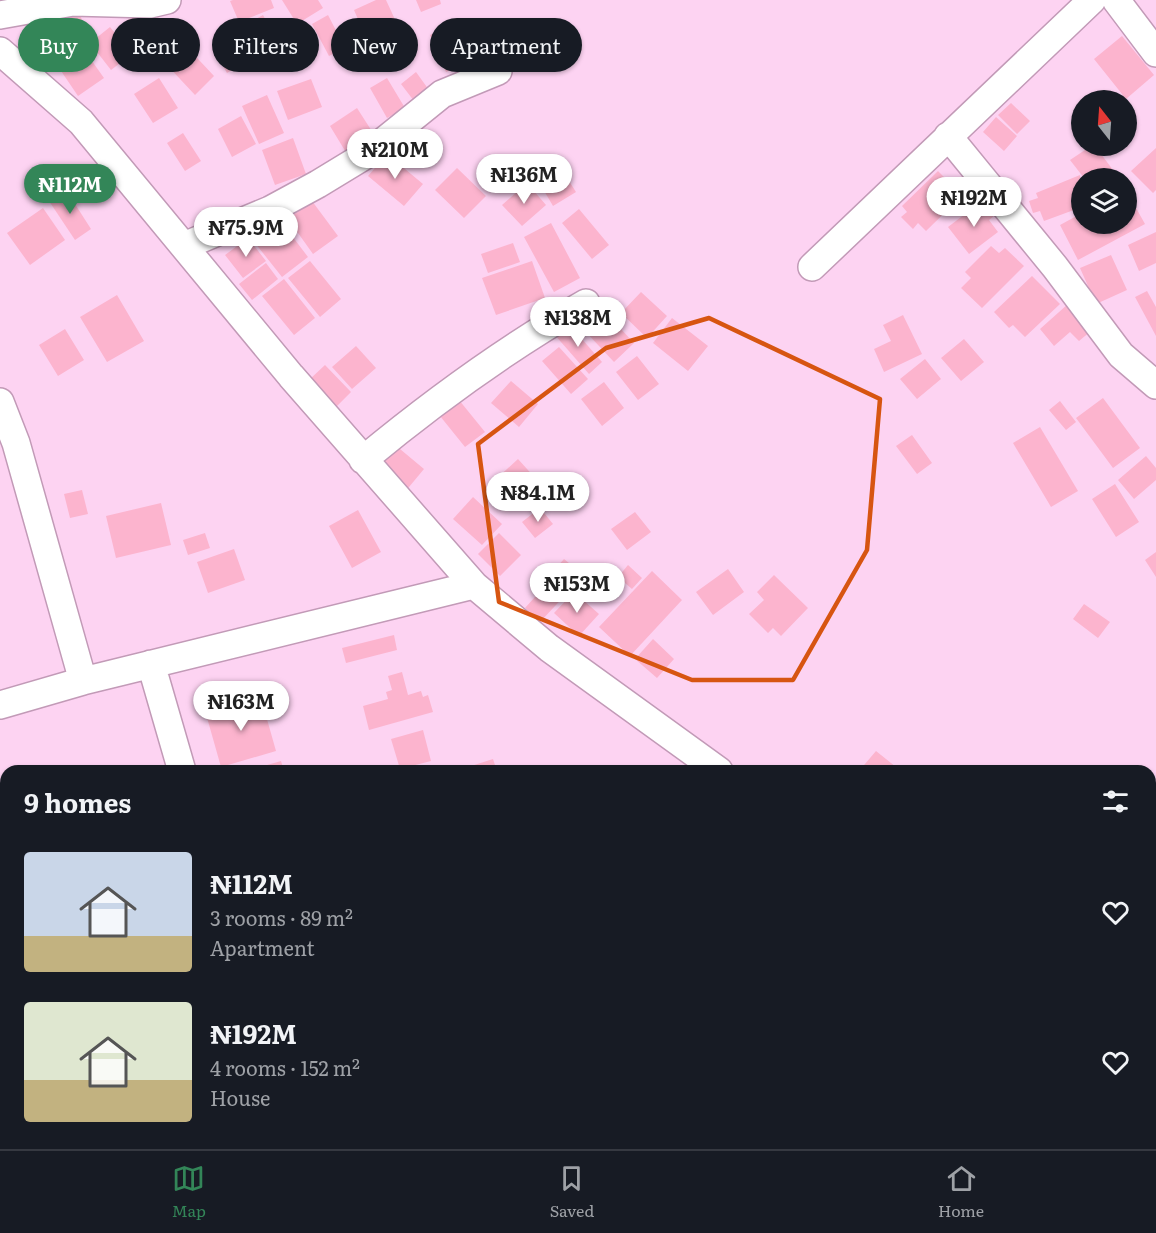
<!DOCTYPE html>
<meta charset="utf-8">
<style>
body{margin:0;font-family:Literata,serif;background:#20242c;color:#f1f3f6;height:100vh;display:flex;flex-direction:column;font-size:22px;white-space:nowrap}
*{box-sizing:border-box;margin:0}
p{font-size:20px;color:#9ea1a6}
.icon{flex:none;width:33px;height:33px;fill:none;stroke:currentColor;stroke-width:2;stroke-linecap:round;stroke-linejoin:round}
.map{position:relative;flex:1;overflow:hidden}
.panel{position:absolute;left:0px;top:765px;width:1156px;height:384px;display:flex;flex-direction:column;background:#171b24;border-radius:18px 18px 0 0;box-shadow:0 2px 4px #0004}
.panel>*{flex:none}
.hud{position:absolute;left:18px;top:18px;width:600px;height:54px;display:flex;gap:12px}
.needle{width:39px;rotate:343deg}
.buttons{position:absolute;left:1071px;top:90px;display:grid;gap:12px}
.buttons a{display:grid;place-items:center;width:66px;height:66px;border-radius:50%;background:#171b24;box-shadow:0 2px 4px #0004;font-size:30px}
.price{position:absolute;translate:-50% -51px;padding:0 14px;border-radius:21px;background:#fff;color:#222;font-size:20px;line-height:39px;filter:drop-shadow(0 2px 3px #0008)}
.price::after{content:'';position:absolute;left:50%;top:36px;width:18px;height:14px;margin-left:-9px;background:inherit;clip-path:polygon(0 0,100% 0,50% 100%)}
.price.selected{background:#338658;color:#fff}
ul{padding:0;list-style:none}
li{display:flex;align-items:center;gap:18px;height:150px;padding:0 24px}
li span{display:grid;place-items:center;flex:none;width:168px;height:120px;border-radius:6px;color:#555}
li>.icon{margin-inline-start:auto}
span .icon{width:72px;height:72px;fill:#fffc;stroke-width:1}
li b{font-size:26px}
h2{display:flex;justify-content:space-between;align-items:center;height:72px;padding:0 24px;font-size:26px}
.chip{padding:0 21px;border-radius:27px;background:#171b24;box-shadow:0 2px 4px #0004;font-size:21px;line-height:54px}
.chip.selected{background:#338658;color:#fff}
.tabs{display:flex;justify-content:space-around;align-items:center;height:84px;border-top:2px solid #363941;background:#171b24;font-size:16px;color:#9ea1a6}
.tabs a{display:grid;justify-items:center;gap:3px}
.tabs .selected{color:#338658}
.map>svg:first-child{display:block}
</style>
<div class="map">
<svg width="1156" height="1149" viewBox="0 0 1156 1149">
<rect width="100%" height="100%" fill="#fdd3f2"/>
<!-- building -->
<path fill="#fcb4ce" d="M233,0H271L274,8L239,22L230,1Z
M282,0H318L323,8L297,24Z
M376,0H386L398,26L367,40L354,10Z
M416,0H440L441,4L421,12Z
M145,10L151,21L158,17L169,37L143,52L126,21Z
M79,11L88,40L69,47L59,17Z
M263,15L278,43L256,55L241,27Z
M328,15L345,48L329,56L312,24Z
M457,23L473,61L446,72L430,35Z
M110,27L132,54L111,70L90,43Z
M241,35L253,58L227,73L214,50Z
M1122,36L1154,75L1126,99L1094,59Z
M185,45L214,76L195,95L166,64Z
M82,47L104,78L78,96L57,65Z
M416,72L429,90L414,101L401,84Z
M159,78L178,108L153,123L134,94Z
M387,78L405,108L387,118L370,88Z
M311,79L322,107L288,120L277,91Z
M267,95L284,133L259,144L242,106Z
M1011,103L1030,121L1017,134L998,115Z
M357,108L375,136L347,154L330,126Z
M241,116L256,144L232,157L218,129Z
M996,117L1017,136L1004,151L983,132Z
M183,133L201,161L185,171L167,143Z
M293,138L306,174L275,185L262,150Z
M1091,146H1095L1119,178H1084L1070,160Z
M1156,148V190L1153,193L1131,171Z
M387,154L423,184L404,206L368,176Z
M555,159L576,192L553,206L533,172Z
M457,168L486,196L464,218L435,190Z
M938,171L948,181L952,178L966,192L926,231L918,223L913,229L901,217L907,212L902,206Z
M1080,175L1082,207L1044,221L1040,211L1033,213L1029,201L1038,198L1036,193Z
M527,183L546,205L522,226L502,205Z
M66,190L91,229L75,240L49,201Z
M1126,190L1145,224L1078,260L1060,225L1082,213V224H1126Z
M312,201L338,236L313,254L288,219Z
M982,201L994,216L989,220L998,232L969,254L948,227Z
M43,208L65,240L30,265L7,233Z
M579,209L609,245L592,259L562,223Z
M551,223L580,278L554,292L524,237Z
M286,228L308,257L282,277L255,243L274,229L278,234Z
M1156,232V263L1139,271L1128,245Z
M248,238L266,261L243,278L225,255Z
M513,243L520,262L488,273L481,254Z
M991,246L999,253L1005,248L1024,266L982,308L961,288L971,278L965,272Z
M1111,255L1127,290L1096,304L1080,268Z
M310,261L341,299L320,317L288,278Z
M532,261L545,298L496,315L482,278Z
M266,263L278,279L252,300L239,284Z
M1032,276L1060,304L1025,337L1013,325L1009,328L994,312Z
M284,279L315,318L294,335L262,296Z
M1147,291L1156,307V336L1135,297Z
M641,292L667,316L647,338L621,313Z
M117,295L144,341L107,362L80,317Z
M1068,304L1091,331L1079,341L1070,332L1054,346L1040,329Z
M604,311L634,343L614,362L584,330Z
M903,315L922,354L884,372L874,349L891,341L883,325Z
M672,318L708,346L688,371L653,343Z
M567,322L602,362L589,374L554,334Z
M65,329L84,360L58,376L39,345Z
M964,339L984,362L961,381L941,358Z
M356,346L376,368L352,389L332,367Z
M559,347L588,379L571,394L542,361Z
M637,356L659,384L638,400L616,372Z
M925,359L941,379L917,399L900,379Z
M325,365L351,392L336,407L309,380Z
M511,381L538,404L519,427L491,403Z
M604,382L624,408L602,426L581,399Z
M1103,398L1140,448L1113,468L1076,418Z
M459,400L485,432L465,447L440,416Z
M1060,401L1076,422L1066,430L1049,410Z
M1040,427L1078,491L1051,507L1013,443Z
M912,435L932,463L917,474L896,446Z
M394,444L424,469L404,493L374,468Z
M1146,456L1156,468V480L1134,499L1118,480Z
M518,459L546,490L523,511L495,480Z
M1115,484L1139,522L1116,537L1092,499Z
M82,490L88,514L70,518L64,494Z
M473,497L502,524L482,545L453,519Z
M161,503L171,545L116,558L106,516Z
M540,508L553,524L535,538L522,522Z
M358,510L381,552L352,568L329,526Z
M635,512L651,532L627,550L611,529Z
M205,533L210,548L188,555L183,540Z
M499,533L521,555L500,576L478,554Z
M234,549L245,580L208,593L197,562Z
M1156,552V577L1145,560Z
M564,559L585,576L575,587L555,569Z
M628,565L642,578L632,589L618,577Z
M548,568L571,589L540,622L525,608L544,587L537,580Z
M728,569L744,592L713,615L696,592Z
M652,571L682,600L630,656L599,627Z
M774,575L808,608L781,636L773,628L768,633L749,614L764,600L757,592Z
M574,592L599,614L579,636L554,613Z
M1084,604L1110,622L1098,638L1073,619Z
M394,635L397,650L346,663L342,648Z
M653,639L674,659L657,678L635,659Z
M402,672L408,695L421,691L423,697L428,695L433,712L369,730L363,706L388,699L386,692L392,690L388,676Z
M261,698L276,751L221,767L206,714Z
M423,730L431,761L400,769L391,739Z
M876,751L901,771H859Z
M493,759L497,771H465V768Z
M281,761L284,771H250V770Z
M446,766L447,771H431Z
M1150,801L1156,804V826L1150,823Z
M6,1037V1084L0,1085V1038Z
M6,1135V1143H12L14,1149H0V1136Z
M47,1143L52,1149H39L46,1143Z
M416,1143H442V1144L418,1149Z"/>
<g fill="none" stroke-linecap="round" stroke-linejoin="round">
<defs>
<path id="minor" d="M1116,0L1156,53
M0,15L73,2L150,4L167,0
M0,51L81,122L291,376L474,585L549,648L719,771
M948,136L1055,267L1121,355L1156,385
M184,246L270,210L318,184L369,153L442,94L498,71
M812,267L1092,0
M0,402L16,443L83,681
M363,460C433,402 507,348 586,303
M151,664L182,771
M0,705L83,681L474,585
M1150,1085L1156,1089
M290,1143V1149
M587,1143L588,1149"/>
</defs>
<!-- minor casing -->
<use href="#minor" stroke="#c29ab7" stroke-width="30"/>
<!-- minor -->
<use href="#minor" stroke="#fff" stroke-width="27"/>
</g>
<!-- marked area -->
<path fill="none" stroke="#d75511" stroke-width="4.5" stroke-linejoin="round" d="M709,318L880,399L867,550L793,680H692L499,602L478,444L606,348Z"/>
</svg>
<div class="buttons">
<a><svg class="needle" viewBox="-14 -14 28 28"><path d="M0-13l5 13h-10z" fill="#e53935"/><path d="M0 13l5-13h-10z" fill="#9ea1a6"/></svg></a>
<a><svg class="icon" aria-label="layers" viewBox="0 0 24 24"><path d="M12 4l9 5-9 5-9-5zM3 14l9 5 9-5"/></svg></a>
</div>
<b class="price" style="left:395px;top:180px">₦210M</b>
<b class="price" style="left:524px;top:205px">₦136M</b>
<b class="price selected" style="left:70px;top:215px">₦112M</b>
<b class="price" style="left:974px;top:228px">₦192M</b>
<b class="price" style="left:246px;top:258px">₦75.9M</b>
<b class="price" style="left:578px;top:348px">₦138M</b>
<b class="price" style="left:538px;top:523px">₦84.1M</b>
<b class="price" style="left:577px;top:614px">₦153M</b>
<b class="price" style="left:241px;top:732px">₦163M</b>
<div class="hud">
<a class="chip selected">Buy</a>
<a class="chip">Rent</a>
<a class="chip">Filters</a>
<a class="chip">New</a>
<a class="chip">Apartment</a>
</div>
<section class="panel">
<h2>9 homes<svg class="icon" aria-label="filters" viewBox="0 0 24 24"><path d="M4 7h16M4 17h16"/><circle cx="9" cy="7" r="2"/><circle cx="15" cy="17" r="2"/></svg></h2>
<ul>
<li><span style="background:linear-gradient(#c9d6e8 70%,#c2b280 0)"><svg class="icon" aria-label="home" viewBox="0 0 24 24"><path d="M3 11l9-7 9 7M6 9v11h12V9"/></svg></span><div><b>₦112M</b><p>3 rooms · 89 m²</p><p>Apartment</p></div><svg class="icon" aria-label="heart" viewBox="0 0 24 24"><path d="M12 20l-8-8c-3-5 5-10 8-4 3-6 11-1 8 4z"/></svg></li>
<li><span style="background:linear-gradient(#dfe7d0 65%,#c2b280 0)"><svg class="icon" aria-label="home" viewBox="0 0 24 24"><path d="M3 11l9-7 9 7M6 9v11h12V9"/></svg></span><div><b>₦192M</b><p>4 rooms · 152 m²</p><p>House</p></div><svg class="icon" aria-label="heart" viewBox="0 0 24 24"><path d="M12 20l-8-8c-3-5 5-10 8-4 3-6 11-1 8 4z"/></svg></li>
</ul>
</section>
</div>
<nav class="tabs">
<a class="selected"><svg class="icon" aria-label="map" viewBox="0 0 24 24"><path d="M3 6l6-2 6 2 6-2v14l-6 2-6-2-6 2zM9 4v14M15 6v14"/></svg>Map</a>
<a><svg class="icon" aria-label="saved" viewBox="0 0 24 24"><path d="M7 4h10v16l-5-4-5 4z"/></svg>Saved</a>
<a><svg class="icon" aria-label="home" viewBox="0 0 24 24"><path d="M3 11l9-7 9 7M6 9v11h12V9"/></svg>Home</a>
</nav>
